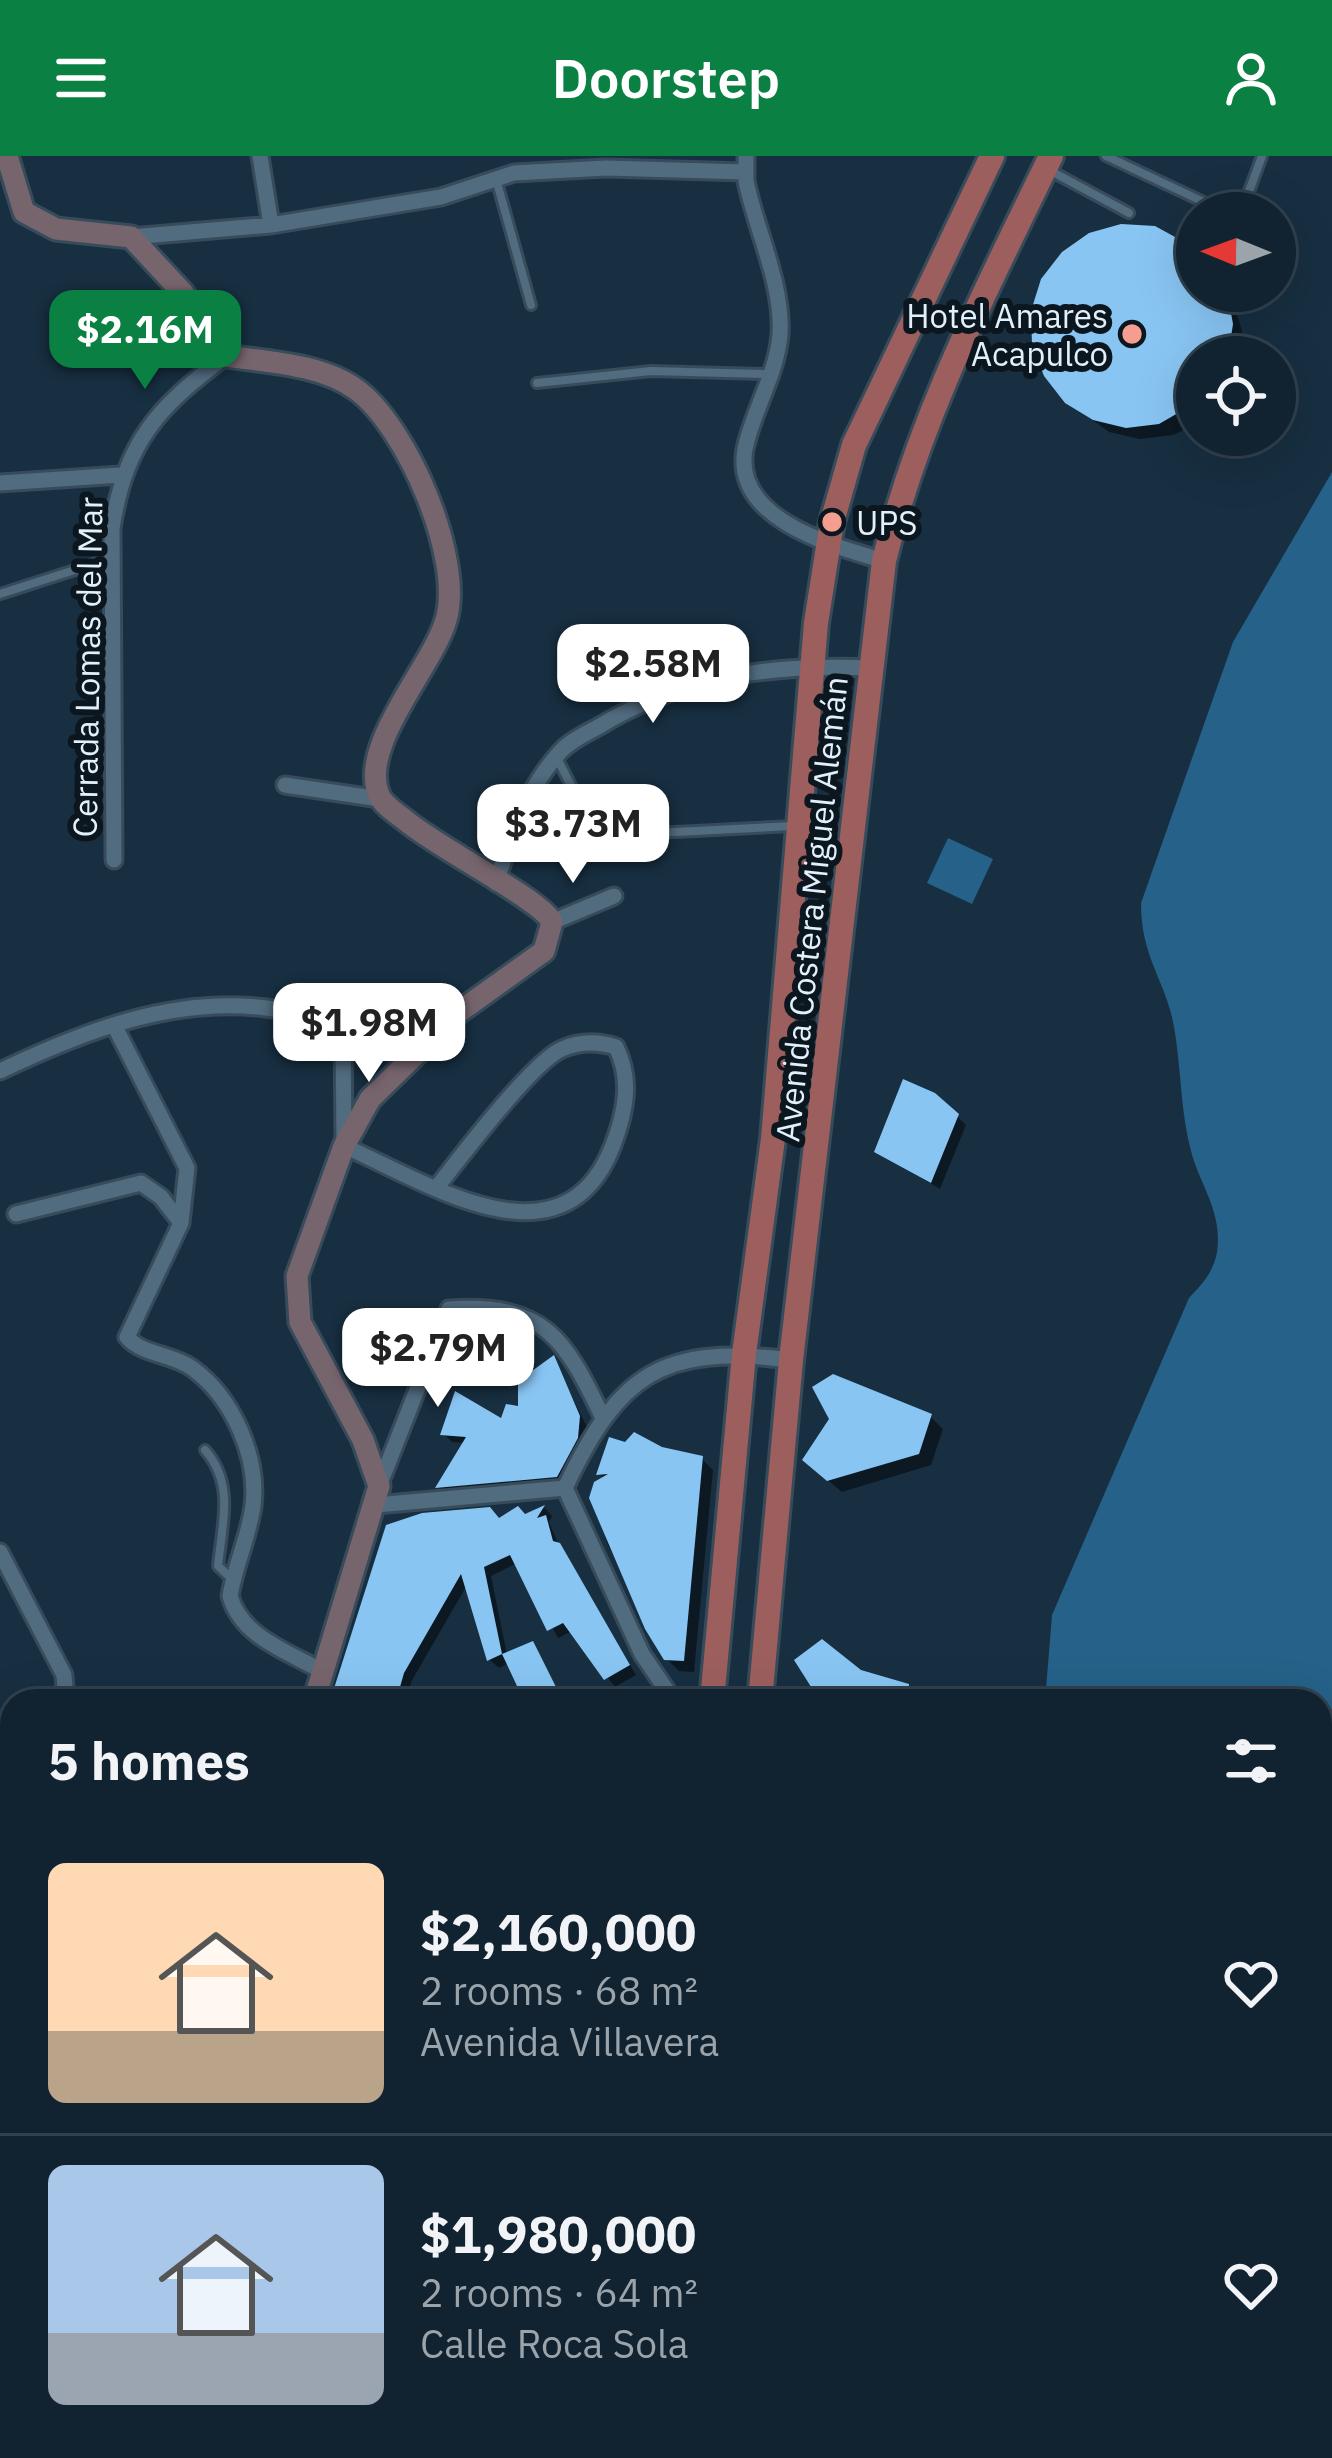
<!DOCTYPE html>
<meta charset="utf-8">
<style>
body{margin:0;font-family:"IBM Plex Sans",sans-serif;background:#1a2b39;color:#f1f3f6;height:100vh;display:flex;flex-direction:column;font-size:45px;white-space:nowrap}
*{box-sizing:border-box;margin:0}
p{font-size:39px;color:#9ca4ab}
.icon{flex:none;width:66px;height:66px;fill:none;stroke:currentColor;stroke-width:2;stroke-linecap:round;stroke-linejoin:round}
.map{position:relative;flex:1;overflow:hidden}
.panel{position:absolute;left:0px;top:1533px;width:1332px;height:771px;display:flex;flex-direction:column;background:#112331;border-radius:36px 36px 0 0;box-shadow:0 12px 48px #0002,0 0 0 3px #30404d}
.panel>*{flex:none}
.needle{width:78px;rotate:271deg}
.tools{position:absolute;left:1176px;top:36px;display:grid;gap:24px}
.tools a{display:grid;place-items:center;width:120px;height:120px;border-radius:50%;background:#112331;box-shadow:0 12px 48px #0002,0 0 0 3px #30404d;font-size:60px}
.price{position:absolute;translate:-50% -102px;padding:0 27px;border-radius:24px;background:#fff;color:#222;font-size:39px;line-height:78px;filter:drop-shadow(0 3px 6px #0008)}
.price::after{content:'';position:absolute;left:50%;top:72px;width:36px;height:27px;margin-left:-18px;background:inherit;clip-path:polygon(0 0,100% 0,50% 100%)}
.price.current{background:#0b8043;color:#fff}
ul{padding:0;list-style:none}
li{display:flex;align-items:center;gap:36px;height:300px;padding:0 48px}
li+li{border-top:3px solid #30404d}
li span{display:grid;place-items:center;flex:none;width:336px;height:240px;border-radius:18px;color:#555}
li>.icon{margin-inline-start:auto}
span .icon{width:144px;height:144px;fill:#fffc;stroke-width:1}
li b{font-size:51px}
h2{display:flex;justify-content:space-between;align-items:center;height:144px;padding:0 48px;font-size:51px}
header{display:flex;justify-content:space-between;align-items:center;height:156px;padding:0 48px;background:#0b8043;color:#fff;font-size:54px;font-weight:600}
.map>svg:first-child{display:block}
</style>
<header><svg class="icon" aria-label="menu" viewBox="0 0 24 24"><path d="M4 6h16M4 12h16M4 18h16"/></svg>Doorstep<svg class="icon" aria-label="person" viewBox="0 0 24 24"><circle cx="12" cy="8" r="4"/><path d="M4 21q1-7 8-7t8 7"/></svg></header>
<div class="map">
<svg width="1332" height="2302" viewBox="0 0 1332 2302">
<rect width="100%" height="100%" fill="#172f41"/>
<!-- water -->
<path fill="#256189" d="M1332,316V2056L1320,2053V1545H1045L1052,1459L1189,1142C1203,1127 1213,1117 1217,1096C1222,1061 1206,1038 1195,1008C1180,964 1182,916 1174,871C1166,824 1141,803 1141,747L1233,486Z
M948,682L993,703L972,748L927,727Z
M1320,2269L1332,2279V2302H786L790,2292H1320Z"/>
<!-- shadow -->
<path fill="#0007" d="M1155,73L1197,97V135H1230L1244,182L1242,201H1197V268L1173,279L1140,283L1109,276L1067,245Z
M957,960L966,969L940,1033L877,996Z
M553,1203L587,1271L586,1286L566,1328L447,1339L439,1331L466,1287L452,1286L444,1278L502,1266L521,1254Z
M931,1261L943,1273L931,1309L842,1336L818,1316L832,1264Z
M661,1294L701,1302L713,1314L694,1516L679,1515L667,1503L608,1389L592,1342L605,1323L600,1318Z
M545,1352L552,1360L549,1366L559,1390L636,1519L615,1531L572,1475L558,1482L517,1407L491,1420L507,1499L533,1488L563,1543L528,1545L509,1507L499,1512L490,1504L467,1429L411,1526L407,1545H333L500,1365Z
M859,1517L907,1531L920,1545H820Z
M200,2292H343L361,2299L359,2292H463L456,2302H195Z"/>
<!-- building -->
<path fill="#89c5f3" d="M1121,68L1155,70L1197,93V135H1227L1233,168L1228,201H1197V246L1159,268L1126,272L1093,264L1065,247L1044,220L1032,189L1031,155L1041,123L1062,96L1089,77Z
M903,923L935,937L959,958L931,1027L874,996Z
M554,1199L580,1260L578,1282L557,1321L435,1332L466,1281L440,1279L455,1235L501,1262L506,1248L518,1250V1225Z
M833,1218L932,1258L919,1298L827,1325L802,1304L829,1263L812,1231Z
M634,1276L662,1291L703,1300L684,1505L664,1504L645,1473L589,1342L594,1326L608,1318L596,1319L609,1281L625,1286Z
M545,1349L537,1362L546,1359L553,1385L560,1387L630,1509L604,1524L563,1467L547,1475L510,1399L484,1411L502,1498L487,1505L461,1418L404,1517L396,1545H330L386,1369L422,1357L490,1351L499,1362L518,1350L525,1358Z
M822,1483L861,1514L909,1528V1545H820L794,1504Z
M533,1485L557,1533L537,1545H524L502,1498Z"/>
<g fill="none" stroke-linecap="round" stroke-linejoin="round">
<defs>
<path id="service" d="M1106,0L1227,57
M1047,13L1129,57
M496,23L531,149
M1233,57L1244,49L1262,0
M537,227L651,215L768,218
M0,438L112,402
M556,600L591,669L636,678L792,670
M205,1294C235,1328 222,1368 218,1410L232,1423"/>
<path id="minor" d="M260,0L271,69
M746,0V25C756,74 783,128 780,178C777,218 753,254 745,293C732,364 835,390 884,405
M131,81L271,69L441,41L514,17L606,12L745,16
M0,327L121,319
M285,629L380,643
M114,704L112,372C126,285 157,252 226,200
M496,727C511,680 526,633 560,596C570,585 585,578 598,571C683,519 774,508 871,512
M552,766L614,740
M114,869L187,1012L181,1067L127,1181C142,1199 173,1198 192,1212C232,1241 259,1300 253,1350C249,1380 235,1409 230,1440C241,1480 286,1495 320,1514
M343,869L344,990C430,1028 564,1117 613,989C626,955 632,923 616,891C597,885 580,885 562,893C532,906 460,1002 437,1031
M0,915C82,876 173,840 266,852C318,858 368,878 418,894
M16,1058L141,1027L161,1041L181,1067
M379,1330L449,1153C545,1147 565,1183 602,1260
M376,1349L565,1332
M0,1396L64,1519L66,1545
M674,1545L642,1498L565,1332C619,1218 661,1188 791,1204
M0,1591L12,1595
M0,1855L12,1866"/>
<path id="secondary" d="M7,0L24,56L56,73L131,81L183,137L226,200C268,206 322,208 357,234C407,271 464,403 446,464C433,510 358,590 379,639C383,649 396,657 405,664C436,691 542,744 552,766L544,795L459,856L370,943L344,990L297,1120L300,1166L363,1284L379,1330L314,1545
M0,2055L12,2019
M0,2138L12,2176
M93,2292L101,2302"/>
<path id="primary" d="M712,1545L744,1198L773,983L816,467L832,366L854,289L992,0
M760,1545L791,1204L884,405C919,261 987,132 1051,0
M482,2302L487,2292
M550,2302L555,2292"/>
</defs>
<!-- service casing -->
<use href="#service" stroke="#374b5a" stroke-width="14"/>
<!-- minor casing -->
<use href="#minor" stroke="#374b5a" stroke-width="21"/>
<!-- secondary casing -->
<use href="#secondary" stroke="#374b5a" stroke-width="27"/>
<!-- primary casing -->
<use href="#primary" stroke="#374b5a" stroke-width="30"/>
<!-- service -->
<use href="#service" stroke="#516b7f" stroke-width="8"/>
<!-- minor -->
<use href="#minor" stroke="#516b7f" stroke-width="15"/>
<!-- secondary -->
<use href="#secondary" stroke="#77656e" stroke-width="21"/>
<!-- primary -->
<use href="#primary" stroke="#9d5f5d" stroke-width="24"/>
</g>
<!-- markers -->
<g fill="#f59d8e" stroke="#0c161e" stroke-width="4.5">
<circle cx="1132" cy="178" r="12"/>
<circle cx="832" cy="366" r="12"/>
</g>
<g text-anchor="middle" dominant-baseline="central" stroke-width="12" stroke-linejoin="round" paint-order="stroke">
<!-- poi labels -->
<g font-size="33" fill="#e2f0fc" stroke="#0c161e" text-anchor="end">
<text x="1108" y="159">Hotel Amares<tspan x="1108" dy="38">Acapulco</tspan></text>
<text x="856" y="366" text-anchor="start">UPS</text>
</g>
<!-- street labels -->
<g font-size="33" fill="#e2f0fc" stroke="#0c161e">
<text transform="translate(87 511) rotate(-89)">Cerrada Lomas del Mar</text>
<text transform="translate(811 753) rotate(-84)">Avenida Costera Miguel Alemán</text>
</g>
</g>
</svg>
<div class="tools">
<a><svg class="needle" viewBox="-14 -14 28 28"><path d="M0-13l5 13h-10z" fill="#e53935"/><path d="M0 13l5-13h-10z" fill="#9ca4ab"/></svg></a>
<a><svg class="icon" aria-label="locate" viewBox="0 0 24 24"><circle cx="12" cy="12" r="6"/><path d="M12 2v4M12 18v4M2 12h4M18 12h4"/></svg></a>
</div>
<b class="price current" style="left:145px;top:236px">$2.16M</b>
<b class="price" style="left:653px;top:570px">$2.58M</b>
<b class="price" style="left:573px;top:730px">$3.73M</b>
<b class="price" style="left:369px;top:929px">$1.98M</b>
<b class="price" style="left:438px;top:1254px">$2.79M</b>
<section class="panel">
<h2>5 homes<svg class="icon" aria-label="filters" viewBox="0 0 24 24"><path d="M4 7h16M4 17h16"/><circle cx="9" cy="7" r="2"/><circle cx="15" cy="17" r="2"/></svg></h2>
<ul>
<li><span style="background:linear-gradient(#ffd9b3 70%,#b9a48a 0)"><svg class="icon" aria-label="home" viewBox="0 0 24 24"><path d="M3 11l9-7 9 7M6 9v11h12V9"/></svg></span><div><b>$2,160,000</b><p>2 rooms · 68 m²</p><p>Avenida Villavera</p></div><svg class="icon" aria-label="heart" viewBox="0 0 24 24"><path d="M12 20l-8-8c-3-5 5-10 8-4 3-6 11-1 8 4z"/></svg></li>
<li><span style="background:linear-gradient(#a9c7e8 70%,#9aa5b1 0)"><svg class="icon" aria-label="home" viewBox="0 0 24 24"><path d="M3 11l9-7 9 7M6 9v11h12V9"/></svg></span><div><b>$1,980,000</b><p>2 rooms · 64 m²</p><p>Calle Roca Sola</p></div><svg class="icon" aria-label="heart" viewBox="0 0 24 24"><path d="M12 20l-8-8c-3-5 5-10 8-4 3-6 11-1 8 4z"/></svg></li>
</ul>
</section>
</div>
